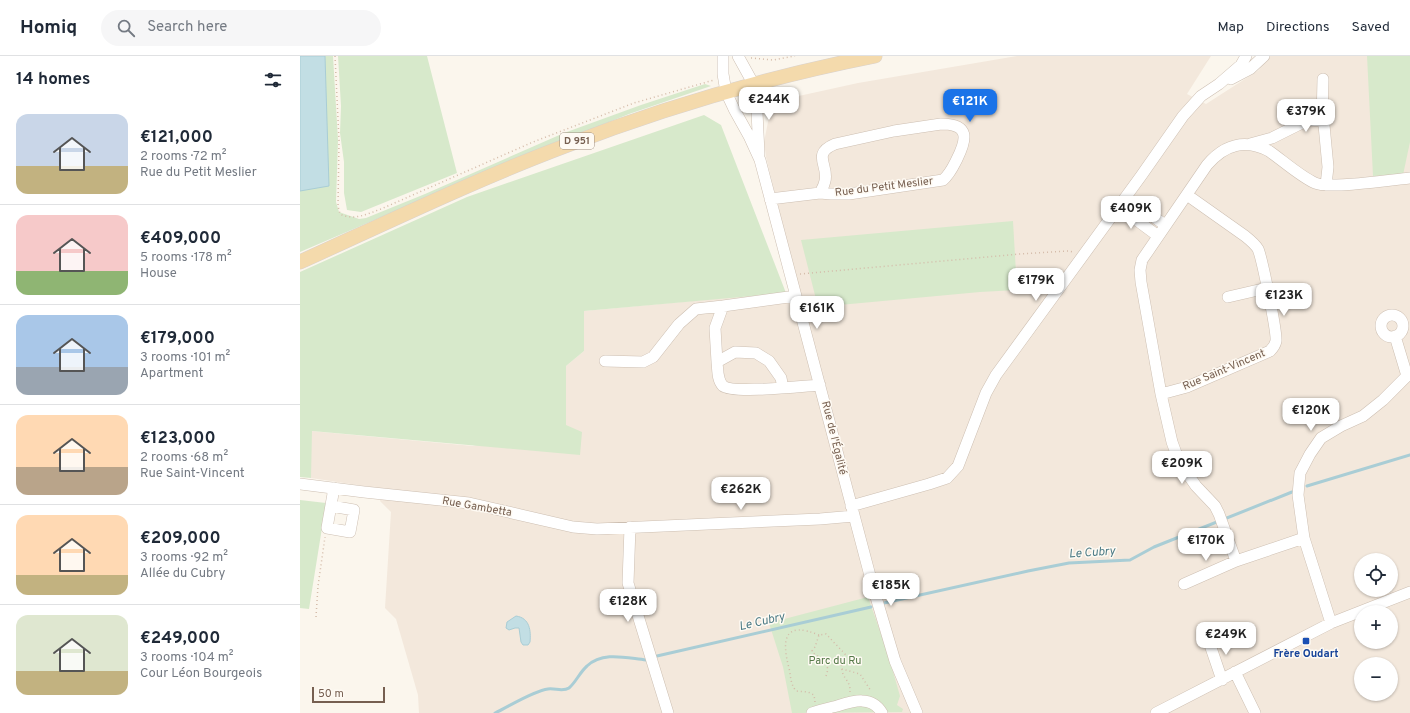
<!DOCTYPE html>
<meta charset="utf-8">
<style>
body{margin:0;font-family:Overpass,sans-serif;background:#f6f6f7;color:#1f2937;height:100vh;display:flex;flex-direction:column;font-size:15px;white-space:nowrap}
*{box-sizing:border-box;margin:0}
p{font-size:13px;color:#747a83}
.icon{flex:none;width:22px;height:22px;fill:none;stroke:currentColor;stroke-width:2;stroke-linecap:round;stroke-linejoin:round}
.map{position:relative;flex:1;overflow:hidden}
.sheet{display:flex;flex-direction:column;background:#fff;width:300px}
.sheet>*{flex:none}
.controls{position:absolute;left:1054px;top:497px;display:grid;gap:8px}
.controls a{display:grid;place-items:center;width:44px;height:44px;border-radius:50%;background:#fff;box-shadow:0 1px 3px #0004;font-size:20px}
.scale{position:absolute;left:12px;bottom:10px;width:73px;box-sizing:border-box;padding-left:4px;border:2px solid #765f50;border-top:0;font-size:11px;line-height:14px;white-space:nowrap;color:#765f50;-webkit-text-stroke:3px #fefaf3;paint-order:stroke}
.price{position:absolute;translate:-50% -34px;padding:0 9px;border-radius:8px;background:#fff;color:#222;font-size:13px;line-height:26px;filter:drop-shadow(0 1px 2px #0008)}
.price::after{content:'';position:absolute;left:50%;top:24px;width:12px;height:9px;margin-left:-6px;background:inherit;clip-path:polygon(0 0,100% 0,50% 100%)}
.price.selected{background:#1a73e8;color:#fff}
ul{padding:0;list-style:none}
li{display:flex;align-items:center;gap:12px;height:100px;padding:0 16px}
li+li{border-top:1px solid #e0e1e3}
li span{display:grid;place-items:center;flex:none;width:112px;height:80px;border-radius:12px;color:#555}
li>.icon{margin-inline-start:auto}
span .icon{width:48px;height:48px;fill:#fffc;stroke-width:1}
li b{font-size:17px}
h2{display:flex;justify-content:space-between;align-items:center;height:48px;padding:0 16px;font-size:17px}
header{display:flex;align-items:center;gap:24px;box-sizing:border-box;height:56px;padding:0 20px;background:#fff;border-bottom:1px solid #e0e1e3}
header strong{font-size:19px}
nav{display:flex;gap:22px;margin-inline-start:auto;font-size:14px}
.search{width:280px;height:36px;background:#f6f6f7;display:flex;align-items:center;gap:10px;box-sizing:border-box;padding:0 14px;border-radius:22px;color:#747a83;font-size:15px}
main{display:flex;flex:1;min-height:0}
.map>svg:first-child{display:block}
</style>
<header>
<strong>Homiq</strong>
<div class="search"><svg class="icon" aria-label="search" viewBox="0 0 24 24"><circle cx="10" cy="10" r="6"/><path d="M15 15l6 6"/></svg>Search here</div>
<nav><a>Map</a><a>Directions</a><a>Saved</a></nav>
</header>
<main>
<section class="sheet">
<h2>14 homes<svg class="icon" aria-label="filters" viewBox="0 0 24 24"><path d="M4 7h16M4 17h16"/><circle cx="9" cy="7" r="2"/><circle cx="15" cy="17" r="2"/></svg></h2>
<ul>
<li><span style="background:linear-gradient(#c9d6e8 65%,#c2b280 0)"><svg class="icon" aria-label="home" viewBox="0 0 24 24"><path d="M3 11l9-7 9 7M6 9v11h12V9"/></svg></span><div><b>€121,000</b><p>2 rooms · 72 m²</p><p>Rue du Petit Meslier</p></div></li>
<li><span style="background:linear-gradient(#f6c9c9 70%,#8fb573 0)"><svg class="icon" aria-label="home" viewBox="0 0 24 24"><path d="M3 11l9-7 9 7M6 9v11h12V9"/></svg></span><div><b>€409,000</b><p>5 rooms · 178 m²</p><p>House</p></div></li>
<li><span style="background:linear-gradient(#a9c7e8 65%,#9aa5b1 0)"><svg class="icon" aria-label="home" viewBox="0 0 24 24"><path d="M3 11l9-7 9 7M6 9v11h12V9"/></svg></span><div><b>€179,000</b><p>3 rooms · 101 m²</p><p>Apartment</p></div></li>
<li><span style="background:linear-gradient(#ffd9b3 65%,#b9a48a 0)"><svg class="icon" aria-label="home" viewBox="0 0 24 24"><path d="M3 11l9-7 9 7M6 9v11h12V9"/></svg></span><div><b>€123,000</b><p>2 rooms · 68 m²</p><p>Rue Saint-Vincent</p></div></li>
<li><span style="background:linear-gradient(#ffd9b3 75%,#c2b280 0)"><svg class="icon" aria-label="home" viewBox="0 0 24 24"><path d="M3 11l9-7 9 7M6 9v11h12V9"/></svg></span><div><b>€209,000</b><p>3 rooms · 92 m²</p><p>Allée du Cubry</p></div></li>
<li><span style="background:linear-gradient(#dfe7d0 70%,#c2b280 0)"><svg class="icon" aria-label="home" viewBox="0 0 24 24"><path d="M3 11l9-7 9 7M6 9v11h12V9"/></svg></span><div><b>€249,000</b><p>3 rooms · 104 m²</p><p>Cour Léon Bourgeois</p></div></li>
</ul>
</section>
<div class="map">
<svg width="1110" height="657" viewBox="0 0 1110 657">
<rect width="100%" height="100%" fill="#fbf6ed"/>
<!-- residential -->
<path fill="#f3e8dc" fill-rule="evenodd" d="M717,0H911L887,38L906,48L959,14L969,0H1110V657H119L118,639L96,563L85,552L91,456L80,445L84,433L11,422V375L173,390L266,370V310L284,295V255L499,235L466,101L464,86L471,51L476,45L558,27ZM1061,504H1091V534H1061ZM1061,556H1091V586H1061ZM1061,608H1091V638H1061Z"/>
<!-- green -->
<path fill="#d7e9cb" d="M0,0H33L38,84L36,146L39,156L59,163L66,162L125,138L264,77L341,49L405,28L411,30L329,58L219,102L0,196Z
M38,0H127L157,117L61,156L47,154L44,137V106L40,77L41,50Z
M1067,0H1110V86L1103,119L1073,120Z
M404,59L421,69L486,237L284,255V295L266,310V369L282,376L280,399L12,375L11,422L0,421V216L167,141Z
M713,165L717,234L680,236L518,251L501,184Z
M0,444L26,447L9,553L0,552Z
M568,541L588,598L600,640L597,649L603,653L602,656L492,657L483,611L469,567Z"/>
<!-- water -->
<path fill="#c2dee4" stroke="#a9cdd5" d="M0,0H25L29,130L0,135Z
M216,560C230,562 231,575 230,586L228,589H223L221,586L219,572H215L209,574L206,572L207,566Z"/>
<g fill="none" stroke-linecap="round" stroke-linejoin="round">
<!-- stream -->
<path stroke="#a9cdd5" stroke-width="3" d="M1007,430L1110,399
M584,547L728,515L769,507L830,504L854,491L992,436
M357,600L571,551
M195,657C210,650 233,635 248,633C255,632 263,636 269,632C276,626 280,616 287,610C303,595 326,602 346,604"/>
<defs>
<path id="minor" d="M423,0V18L426,36L434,53L449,80L460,104L573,531L595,605L617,657
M438,0L454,29L456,34L459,98
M931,23L950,13L964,0
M1022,65L1023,23
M950,88L972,82L1008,64L1022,65L1024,69L1028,111L1026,129
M826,141L865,169
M470,143L520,137L531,138H549L643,124C650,118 653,111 657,103C667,83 670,68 641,68L594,75L535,88C511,98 529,109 525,125C524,130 522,133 520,137
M819,151L858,180
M928,241L967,232
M1081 270a11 11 0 1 1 22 0a11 11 0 1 1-22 0Z
M1095,280L1107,320
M305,305L343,306L353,301L379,268L396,253L423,250
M417,306L415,272L423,250L496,240
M483,332L481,322L469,305L456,297L435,296L417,306C418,314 417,324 423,330C433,338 504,330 520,329
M861,338L887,331L970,295C973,292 975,290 976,285C977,276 962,202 958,193C955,188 950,184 945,180L887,139
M0,428L64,436L169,447L273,471L297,473L520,463L554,460
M31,450L54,454L50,476L27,472L34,432
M551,450L629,428L647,422L658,410L686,337L696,319L841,120L883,60L901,40L919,28L941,9L946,0
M330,471L328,527L368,657
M936,505L919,458L915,450L896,430L889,420L876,397L872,386L861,338L841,226L840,214L842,204L907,109C925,88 945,83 969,95C982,104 1001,121 1015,127C1028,133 1092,124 1110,122
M884,528L936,505L1004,482
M1031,567L1004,482L998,439L1000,417L1010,398L1021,382L1041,370L1063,360L1083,344L1110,317
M908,583L922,624
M935,616L955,657
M512,657C520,654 529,652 537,650C553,645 572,639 582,657
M856,657L1031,567L1110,536"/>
<path id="major" d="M0,206C88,166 175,124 265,90C365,51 469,21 575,0"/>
</defs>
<!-- minor casing -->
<use href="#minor" stroke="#cdbfb2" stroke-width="12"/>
<!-- major casing -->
<use href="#major" stroke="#d9d2ce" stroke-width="15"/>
<!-- path -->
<path stroke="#d4bba9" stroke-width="1.5" stroke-dasharray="1 3" stroke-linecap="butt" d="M35,0L39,84L38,150L40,158C54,165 67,158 81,153L233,86L334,47L414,24
M451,2L473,4L495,0
M500,218L720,198L769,195L773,196
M16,561L18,530L25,481
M542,613C542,622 551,625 550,636
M526,620C531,608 523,603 513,597L512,595L515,591L519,579L526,578L545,598V601L541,611L542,613L560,618L571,635
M515,646L514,639L508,636L496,635C490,627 491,621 489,612C481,582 485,565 519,579"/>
<!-- minor -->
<use href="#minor" stroke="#fff" stroke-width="11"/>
<!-- major -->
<use href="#major" stroke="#f4daac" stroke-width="14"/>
</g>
<!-- markers -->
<rect fill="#1a4fb4" stroke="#fefaf3" stroke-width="1.5" x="1002" y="581" width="8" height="8" rx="2"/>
<g text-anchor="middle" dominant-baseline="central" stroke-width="3" stroke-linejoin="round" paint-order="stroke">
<!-- shield labels -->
<rect fill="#fefaf3" stroke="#9f8e81" stroke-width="1" x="260" y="77" width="34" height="16" rx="3"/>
<g font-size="10" font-weight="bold" fill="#765f50">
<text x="277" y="85">D 951</text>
</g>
<!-- street labels -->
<g font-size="11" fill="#765f50" stroke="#fefaf3">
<text transform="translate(584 131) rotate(-7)">Rue du Petit Meslier</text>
<text transform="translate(924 314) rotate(-23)">Rue Saint-Vincent</text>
<text transform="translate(534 382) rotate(76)">Rue de l'Égalité</text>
<text transform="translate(177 451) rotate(10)">Rue Gambetta</text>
</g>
<!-- transit labels -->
<g font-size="11" font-weight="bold" fill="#164399" stroke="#fefaf3">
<text x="1006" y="598">Frère Oudart</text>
</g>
<!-- park labels -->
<g font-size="11" fill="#567a49" stroke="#fefaf3">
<text x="535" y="605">Parc du Ru</text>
</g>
<!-- water labels -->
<g font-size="12" font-style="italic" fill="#4c7b86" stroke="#fefaf3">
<text transform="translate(792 497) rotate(-4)">Le Cubry</text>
<text transform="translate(462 566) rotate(-13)">Le Cubry</text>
</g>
</g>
</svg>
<div class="controls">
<a><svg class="icon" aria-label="locate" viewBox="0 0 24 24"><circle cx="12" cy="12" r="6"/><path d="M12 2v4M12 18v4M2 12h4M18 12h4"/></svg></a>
<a>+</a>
<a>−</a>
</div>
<div class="scale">50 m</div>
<b class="price" style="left:469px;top:65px">€244K</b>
<b class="price selected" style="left:670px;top:67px">€121K</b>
<b class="price" style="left:1006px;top:77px">€379K</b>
<b class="price" style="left:831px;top:174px">€409K</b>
<b class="price" style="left:736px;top:246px">€179K</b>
<b class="price" style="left:984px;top:261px">€123K</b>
<b class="price" style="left:517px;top:274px">€161K</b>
<b class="price" style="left:1011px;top:376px">€120K</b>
<b class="price" style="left:882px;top:429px">€209K</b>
<b class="price" style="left:441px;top:455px">€262K</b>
<b class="price" style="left:906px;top:506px">€170K</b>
<b class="price" style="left:591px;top:551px">€185K</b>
<b class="price" style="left:328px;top:567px">€128K</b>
<b class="price" style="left:926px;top:600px">€249K</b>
</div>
</main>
